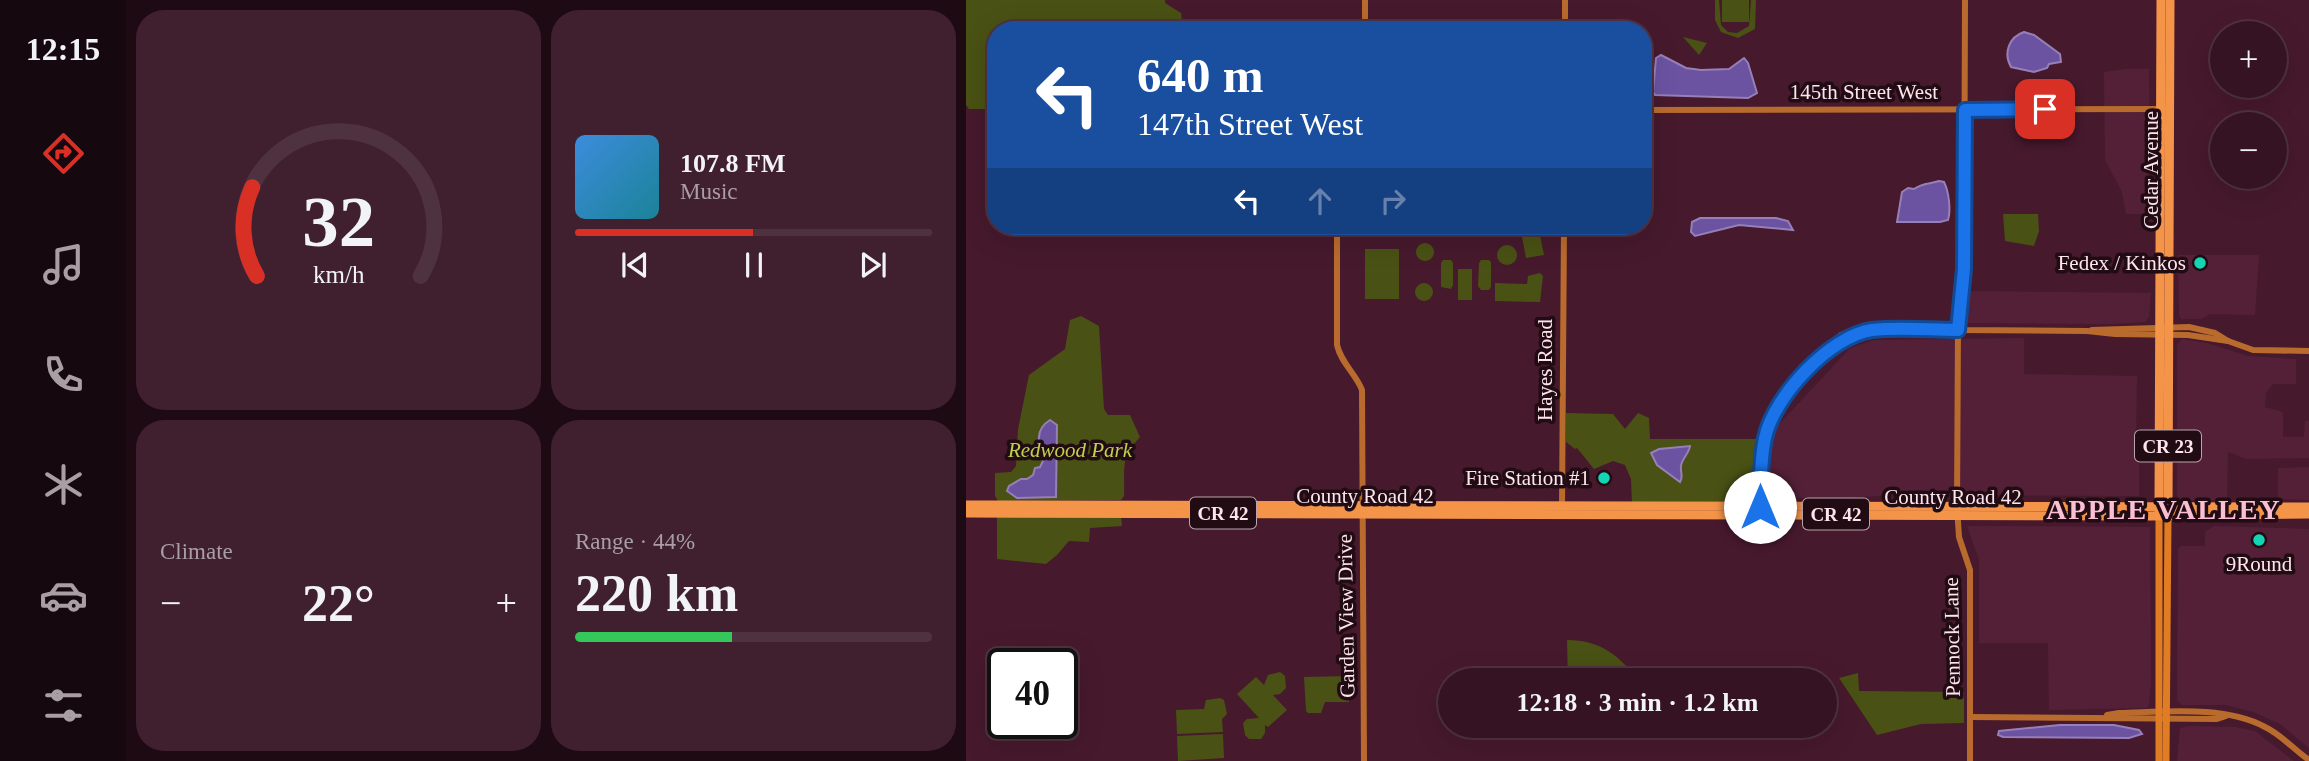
<!DOCTYPE html>
<html lang="en">
<head>
<meta charset="utf-8">
<style>
	:root { --surface:#351322; --page:#40202f; --text:#f1f3f6; --muted:#aa9ea5; --line:#4f3240; --accent:#d93025 }
	body { margin:0; font-family:Georgia,serif; background:var(--page); color:var(--text); height:100vh; display:flex; flex-direction:column; font-size:26px; white-space:nowrap }
	* { box-sizing:border-box; margin:0 }
	p { font-size:23px; color:var(--muted) }
	.icon { flex:none; width:38px; height:38px; fill:none; stroke:currentColor; stroke-width:2; stroke-linecap:round; stroke-linejoin:round }
	.map { position:relative; flex:1; overflow:hidden }
	.panel { display:flex; flex-direction:column; gap:10px; padding:10px; background:#1d0a13; width:840px }
	.panel>* { flex:none }
	.guide { position:absolute; left:21px; top:21px; width:665px; height:214px; border-radius:28px; box-shadow:0 7px 28px #0002,0 0 0 2px var(--line); background:#1a4fa0; color:#fff; overflow:hidden }
	.tools { position:absolute; left:1244px; top:21px; display:grid; gap:14px }
	.tools a { display:grid; place-items:center; width:77px; height:77px; border-radius:50%; background:var(--surface); box-shadow:0 7px 28px #0002,0 0 0 2px var(--line); font-size:35px }
	.speed { position:absolute; left:21px; top:648px; display:flex; gap:14px; font-size:35px; font-weight:700; text-align:center }
	.speed>* { display:grid; place-content:center; width:91px; height:91px; border-radius:50%; background:var(--surface); box-shadow:0 7px 28px #0002,0 0 0 2px var(--line); line-height:1 }
	.speed .limit { border:4px solid #111; border-radius:10px; background:#fff; color:#111 }
	.pin { position:absolute; display:grid; place-items:center; width:60px; height:60px; color:#fff; margin:-30px; border-radius:14px; box-shadow:0 4px 10px #0006 }
	.me { position:absolute; width:77px; margin:-38px; rotate:0deg; stroke-linejoin:round; filter:drop-shadow(0 0 5px #0008) }
	.turn { display:flex; align-items:center; gap:24px; height:147px; padding:0 35px; font-size:32px }
	.turn .icon { width:91px; height:91px; stroke-width:2.5 }
	.turn b { display:block; font-size:49px; line-height:60px }
	.lanes { display:flex; align-items:center; height:66px; padding:0 35px; background:#0003; justify-content:center; gap:35px; direction:ltr }
	.lanes .off { opacity:.35 }
	.big { font-size:52px; font-weight:700; line-height:1.1 }
	.panel .widget { flex:1; display:flex; flex-direction:column; justify-content:center; gap:10px; min-width:0; padding:0 24px; border-radius:28px; background:var(--page) }
	.panel .dial { align-items:center; gap:0 }
	.dial svg { height:182px; overflow:visible; fill:none; stroke:var(--line); stroke-width:7; stroke-linecap:round; text-anchor:middle }
	.dial text { fill:var(--text); stroke:none }
	.song { display:flex; align-items:center; gap:21px }
	.cover { width:84px; height:84px; border-radius:10px; background:linear-gradient(135deg,hsl(210 70% 55%),hsl(190 70% 35%)) }
	.played { height:7px; border-radius:4px; background:linear-gradient(90deg,var(--accent) 50%,var(--line) 50%) }
	.keys { display:flex; justify-content:space-around; direction:ltr }
	.heat { display:flex; justify-content:space-between; align-items:center; font-size:38px; direction:ltr }
	.charge { height:10px; border-radius:5px; background:linear-gradient(90deg,#34c759 44%,var(--line) 0) }
	.panel .tiles { flex:1; display:grid; gap:10px; grid-template-columns:repeat(2,1fr) }
	.trip { position:absolute; left:472px; top:668px; width:399px; height:70px; border-radius:35px; background:var(--surface); box-shadow:0 7px 28px #0002,0 0 0 2px var(--line); font-weight:700; line-height:70px; text-align:center }
	main { display:flex; flex:1; min-height:0 }
	.dock { display:flex; flex-direction:column; width:126px; justify-content:space-around; align-items:center; background:#15080e; color:var(--muted) }
	.dock .icon { width:49px; height:49px }
	.dock .current { color:var(--accent) }
	.dock b { font-size:32px; color:var(--text) }
	.map>svg:first-child { display:block }
	.built { fill:#542038 }
	.green { fill:#4a5114 }
	.water { fill:#6b53a2; stroke:#977fb8; stroke-width:2 }
	.lines { fill:none; stroke-linecap:round; stroke-linejoin:round }
	.secondary { stroke:#b96b2d; stroke-width:6 }
	.primary { stroke:#e07c22; stroke-width:7 }
	.highway { stroke:#f49449; stroke-width:9 }
	.route-casing { stroke:#114b97; stroke-width:18 }
	.route { stroke:#1a73e8; stroke-width:12 }
	.poi-dot { fill:#13d5b4; stroke:#210c14; stroke-width:2.5 }
	.labels { text-anchor:middle; stroke-width:7; stroke-linejoin:round; paint-order:stroke }
	.shield { fill:#210c14; stroke:#bca4ac; stroke-width:2 }
	.shield-label { font-size:19px; font-weight:bold; fill:#fee5ed }
	.street-label { font-size:21px; fill:#fee5ed; stroke:#210c14 }
	.poi-label { font-size:21px; fill:#fee5ed; stroke:#210c14; text-anchor:end }
	.park-label { font-size:21px; font-style:italic; fill:#c0d04e; stroke:#210c14 }
	.district-label { font-size:28px; font-weight:bold; letter-spacing:2px; fill:#fbbfd4; stroke:#210c14 }
</style>
</head>
<body>
<main>
<nav class="dock">
<b>12:15</b>
<svg class="icon current" aria-label="directions" viewBox="0 0 24 24"><path d="M12 3l9 9-9 9-9-9zM9 14v-3h6M13 9l2 2-2 2"/></svg>
<svg class="icon" aria-label="music" viewBox="0 0 24 24"><path d="M9 18V5l10-2v13"/><circle cx="6" cy="18" r="3"/><circle cx="16" cy="16" r="3"/></svg>
<svg class="icon" aria-label="phone" viewBox="0 0 24 24"><path d="M5 4h4l2 5-3 2q2 4 5 5l2-3 5 2v4C11 20 4 13 5 4z"/></svg>
<svg class="icon" aria-label="climate" viewBox="0 0 24 24"><path d="M12 3v18M4 7l16 10M4 17L20 7"/></svg>
<svg class="icon" aria-label="car" viewBox="0 0 24 24"><path d="M5 17H2v-5l4-1 3-4h7l3 4 3 1v5h-3M9 17h6M6 11h13"/><circle cx="7" cy="17" r="2"/><circle cx="17" cy="17" r="2"/></svg>
<svg class="icon" aria-label="filters" viewBox="0 0 24 24"><path d="M4 7h16M4 17h16"/><circle cx="9" cy="7" r="2"/><circle cx="15" cy="17" r="2"/></svg>
</nav>
<section class="panel">
<div class="tiles">
<div class="widget dial"><svg viewBox="0 0 100 80">
<path d="M14 69A42 42 0 1 1 86 69"/>
<path d="M14 69A42 42 0 0 1 12 30" stroke="#d93025"/>
<text x="50" y="56" font-size="32" font-weight="700">32</text>
<text x="50" y="72" font-size="11">km/h</text>
</svg></div>
<div class="widget">
<div class="song"><i class="cover"></i><div><b>107.8 FM</b><p>Music</p></div></div>
<div class="played"></div>
<div class="keys"><svg class="icon" aria-label="previous" viewBox="0 0 24 24"><path d="M18 5L8 12l10 7zM5 5v14"/></svg><svg class="icon" aria-label="pause" viewBox="0 0 24 24"><path d="M8 5v14M16 5v14"/></svg><svg class="icon" aria-label="next" viewBox="0 0 24 24"><path d="M6 5l10 7-10 7zM19 5v14"/></svg></div>
</div>
<div class="widget"><p>Climate</p>
<div class="heat"><a>−</a><b class="big">22°</b><a>+</a></div>
</div>
<div class="widget"><p>Range · 44%</p><b class="big">220 km</b><div class="charge"></div></div>
</div>
</section>
<div class="map">
<svg width="1343" height="761" viewBox="0 0 1343 761">
	<rect width="100%" height="100%" fill="#47192d"/>
	<!-- built -->
	<g class="built">
		<polygon points="1162,69 1183,69 1184,214 1160,214 1156,192 1139,160 1138,72"/>
		<polygon points="1212,255 1293,255 1289,315 1244,314 1235,319 1216,319 1213,316"/>
		<polygon points="1002,291 1185,293 1183,317 1179,322 1147,324 1001,323"/>
		<polygon points="1058,338 1058,374 1171,376 1170,442 1173,463 1173,496 926,495 882,498 813,498 806,492 802,470 803,446 807,431 884,348 908,340"/>
		<polygon points="1216,339 1241,343 1282,356 1330,359 1330,384 1307,384 1300,393 1299,407 1317,412 1317,437 1338,437 1339,421 1343,421 1343,458 1280,459 1262,452 1261,500 1216,500 1211,496 1211,344"/>
		<polygon points="1343,467 1343,500 1312,499 1312,468"/>
		<polygon points="1001,526 1184,527 1185,682 1183,705 1181,708 1083,710 1082,643 1013,643 1013,560"/>
		<polygon points="1248,526 1343,529 1343,748 1314,724 1287,712 1260,705 1216,705 1211,700 1212,549 1215,546 1239,546 1239,532"/>
		<polygon points="1223,726 1269,727 1289,731 1328,761 1211,761 1214,728"/>
	</g>
	<!-- green -->
	<g class="green">
		<polygon points="0,0 199,0 199,3 215,13 216,21 207,30 30,30 28,113 24,109 3,109 0,105"/>
		<polygon points="749,0 753,0 755,25 762,32 771,33 783,26 785,0 790,0 789,29 772,38 755,32 749,20"/>
		<rect x="756" y="0" width="27" height="22"/>
		<polygon points="717,37 741,43 733,55"/>
		<polygon points="1037,214 1072,214 1073,231 1068,246 1039,241"/>
		<polygon points="554,226 572,226 578,255 560,258"/>
		<circle cx="459" cy="252" r="9"/>
		<circle cx="541" cy="255" r="10"/>
		<rect x="399" y="249" width="34" height="50"/>
		<polygon points="477,260 485,260 487,263 487,285 485,289 475,287 475,263"/>
		<polygon points="515,260 523,260 525,262 525,287 523,290 515,290 512,286 513,263"/>
		<rect x="492" y="269" width="14" height="31"/>
		<polygon points="574,273 577,276 574,302 529,301 529,283 561,284 562,276"/>
		<circle cx="458" cy="292" r="9"/>
		<path d="M115,316L133,326L138,409L142,415H164L174,437C154,459 159,467 158,496L155,500L32,501L29,496V473L45,472L50,466L52,429L63,375L99,349L104,320Z"/>
		<polygon points="600,413 647,414 659,429 672,413 683,418 684,439 792,439 790,502 666,504 665,479 659,465 647,461 628,469 611,448 609,449 600,442"/>
		<polygon points="155,515 156,526 124,528 123,542 103,541 91,555 80,564 31,559 31,517"/>
		<path d="M601,640C633,640 654,655 672,681H602Z"/>
		<polygon points="314,672 319,676 320,688 314,694 307,695 321,710 302,727 299,725 299,733 295,739 283,739 279,735 277,723 281,719 293,718 271,694 290,677 298,685 302,675"/>
		<polygon points="892,673 893,691 998,692 998,723 955,724 911,735 873,678"/>
		<polygon points="383,676 383,702 359,702 355,713 342,713 340,711 338,677"/>
		<polygon points="254,698 258,700 261,714 256,719 257,732 211,734 210,710 238,709 240,700"/>
		<polygon points="257,734 258,758 212,761 211,736"/>
	</g>
	<!-- water -->
	<g class="water">
		<path d="M1058,32L1068,35L1094,54L1095,62L1083,64L1081,68L1068,72L1045,67C1037,53 1043,37 1058,32Z"/>
		<polygon points="695,55 720,68 735,70 763,69 778,58 782,63 791,93 782,98 689,95 687,92 690,58"/>
		<path d="M973,181L978,182C983,192 985,210 982,220L974,222H931L936,192L942,188L948,189C956,183 964,184 973,181Z"/>
		<polygon points="734,218 810,218 822,221 827,230 773,225 729,236 725,232 726,222"/>
		<path d="M84,420L91,425L90,497L51,498L41,491L43,486L55,479H61L67,475L69,468L74,467L79,457C71,445 69,429 84,420Z"/>
		<path d="M724,446C723,454 716,458 715,466C714,474 718,475 714,482L691,465L685,453L693,449Z"/>
		<polygon points="1094,725 1148,725 1173,730 1176,734 1163,738 1037,737 1032,735 1033,731"/>
	</g>
	<g class="lines">
		<!-- secondary -->
		<g class="secondary">
			<polyline points="599,0 599,30"/>
			<polyline points="999,0 998,269 992,330 1121,331 1149,334 1222,335 1262,341"/>
			<polyline points="399,30 399,0"/>
			<polyline points="677,110 1197,109"/>
			<path d="M371,226V345C375,363 390,374 396,390L398,761"/>
			<polyline points="1126,330 1223,327 1249,333 1262,341 1287,350 1343,351"/>
			<polyline points="864,348 877,339 903,330"/>
			<polyline points="795,453 802,429 812,406"/>
			<path d="M794,507C795,478 785,424 812,406L858,349L875,335L899,329L992,330L991,507L993,537L1004,570V761"/>
			<polyline points="596,508 598,226"/>
			<path d="M1141,715L1153,713C1197,712 1259,705 1299,727C1316,735 1328,750 1343,760"/>
			<polyline points="1004,717 1251,719 1260,716"/>
		</g>
		<!-- primary -->
		<g class="primary">
			<polyline points="1193,761 1193,516"/>
			<polyline points="1200,761 1202,516"/>
		</g>
		<!-- highway -->
		<g class="highway">
			<polyline points="0,505 1343,507"/>
			<polyline points="1193,511 1195,0"/>
			<polyline points="1202,511 1204,0"/>
			<polyline points="0,513 1184,516 1343,514"/>
		</g>
	</g>
	<g class="lines">
		<defs>
			<path id="route" d="M794,507C795,483 794,461 799,438C808,396 864,336 906,330C934,327 964,330 992,330L998,269L999,110L1079,109"/>
		</defs>
		<!-- route casing -->
		<use href="#route" class="route-casing"/>
		<!-- route -->
		<use href="#route" class="route"/>
	</g>
	<!-- markers -->
	<g class="poi-dot">
		<circle cx="1234" cy="263" r="7"/>
		<circle cx="638" cy="478" r="7"/>
		<circle cx="1293" cy="540" r="7"/>
	</g>
	<g class="labels">
		<!-- shield labels -->
		<g class="shield">
			<rect x="1169" y="430.5" width="66" height="31" rx="5"/>
			<rect x="224" y="497.5" width="66" height="31" rx="5"/>
			<rect x="837" y="498.5" width="66" height="31" rx="5"/>
		</g>
		<g class="shield-label">
			<text x="1202" y="453">CR 23</text>
			<text x="257" y="520">CR 42</text>
			<text x="870" y="521">CR 42</text>
		</g>
		<!-- street labels -->
		<g class="street-label">
			<text x="898" y="99">145th Street West</text>
			<text transform="translate(1185 170) rotate(-90)" y="7">Cedar Avenue</text>
			<text transform="translate(579 370) rotate(-90)" y="7">Hayes Road</text>
			<text x="399" y="503">County Road 42</text>
			<text x="987" y="504">County Road 42</text>
			<text transform="translate(380 616) rotate(-91)" y="7">Garden View Drive</text>
			<text transform="translate(986 637) rotate(-91)" y="7">Pennock Lane</text>
		</g>
		<!-- poi labels -->
		<g class="poi-label">
			<text x="1220" y="270">Fedex / Kinkos</text>
			<text x="624" y="485">Fire Station #1</text>
			<text x="1293" y="571" text-anchor="middle">9Round</text>
		</g>
		<!-- park labels -->
		<g class="park-label">
			<text x="104" y="457">Redwood Park</text>
		</g>
		<!-- district labels -->
		<g class="district-label">
			<text x="1198" y="519">APPLE VALLEY</text>
		</g>
	</g>
</svg>
<div class="tools">
<a>+</a>
<a>−</a>
</div>
<div class="speed"><div class="limit">40</div></div>
<div class="pin" style="left:1079px;top:109px;background:#d93025"><svg class="icon" aria-label="arrive" viewBox="0 0 24 24"><path d="M6 21V4h12l-3 4 3 4H6"/></svg></div>
<svg class="me" style="left:794px;top:507px" viewBox="-20 -20 40 40"><circle r="19" fill="#fff"/><path d="M0-13L10 11 0 6-10 11z" fill="#1a73e8"/></svg>
<div class="trip">12:18 · 3 min · 1.2 km</div>
<div class="guide">
<div class="turn"><svg class="icon" aria-label="left" viewBox="0 0 24 24"><path d="M17 20v-9H6M10 6l-5 5 5 5"/></svg><div><b>640 m</b>147th Street West</div></div>
<div class="lanes"><svg class="icon" aria-label="left" viewBox="0 0 24 24"><path d="M17 20v-9H6M10 6l-5 5 5 5"/></svg><svg class="icon off" aria-label="ahead" viewBox="0 0 24 24"><path d="M12 20V5M6 11l6-6 6 6"/></svg><svg class="icon off" aria-label="right" viewBox="0 0 24 24"><path d="M7 20v-9h11M14 6l5 5-5 5"/></svg></div>
</div>
</div>
</main>
</body>
</html>
